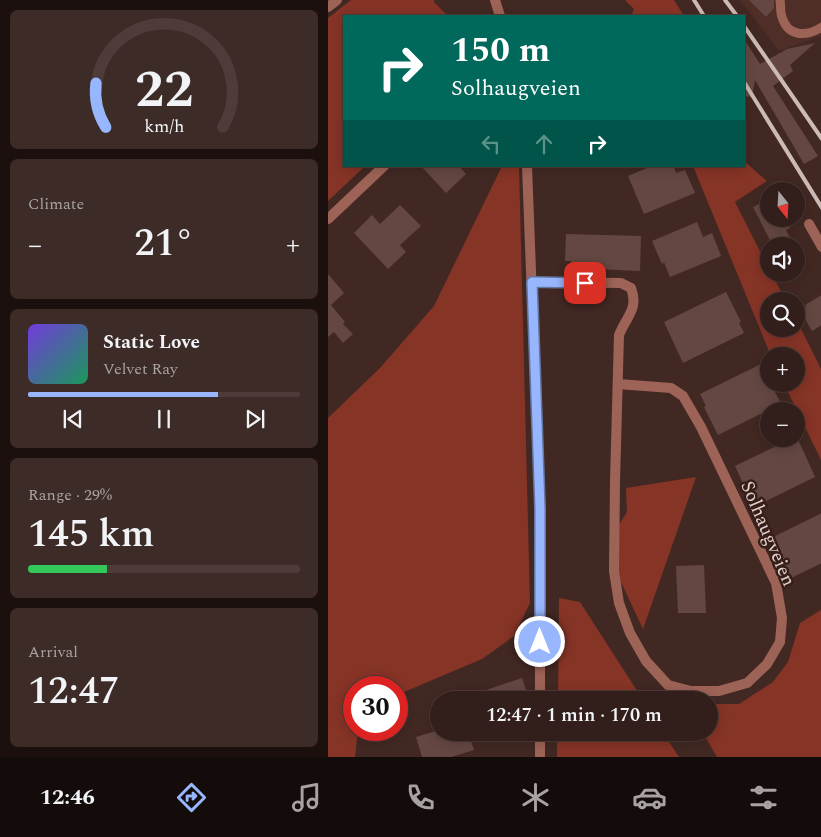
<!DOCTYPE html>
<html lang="en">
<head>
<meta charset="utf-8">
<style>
	:root { --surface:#321e1a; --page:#3d2b27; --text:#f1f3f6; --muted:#a8a2a2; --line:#4d3c39; --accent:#97b6fd }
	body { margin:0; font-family:Spectral,serif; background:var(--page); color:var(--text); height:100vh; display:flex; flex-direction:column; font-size:19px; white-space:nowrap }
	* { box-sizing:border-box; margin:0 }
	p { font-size:16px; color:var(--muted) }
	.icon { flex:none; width:28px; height:28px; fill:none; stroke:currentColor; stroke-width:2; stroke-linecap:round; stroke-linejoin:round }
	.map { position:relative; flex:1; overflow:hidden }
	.details { display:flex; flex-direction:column; gap:10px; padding:10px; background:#1c100e; width:328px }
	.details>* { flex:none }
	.banner { position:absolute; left:15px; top:15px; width:402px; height:152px; border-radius:0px; box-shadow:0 2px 12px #0003,0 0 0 1px var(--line); background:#00695c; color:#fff; overflow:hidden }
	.needle { width:32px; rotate:162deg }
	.buttons { position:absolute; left:432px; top:182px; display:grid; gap:10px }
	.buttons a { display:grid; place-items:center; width:45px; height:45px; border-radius:50%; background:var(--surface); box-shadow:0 2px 12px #0003,0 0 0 1px var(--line); font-size:25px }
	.speed { position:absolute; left:15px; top:676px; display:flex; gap:10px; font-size:25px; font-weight:700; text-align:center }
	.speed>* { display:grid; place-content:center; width:65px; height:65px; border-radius:50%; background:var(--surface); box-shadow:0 2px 12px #0003,0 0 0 1px var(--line); line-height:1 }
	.speed .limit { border:8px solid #d22; background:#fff; color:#111 }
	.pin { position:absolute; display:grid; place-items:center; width:42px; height:42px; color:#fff; margin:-21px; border-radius:10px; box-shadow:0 2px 8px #0006 }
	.me { position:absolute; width:55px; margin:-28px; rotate:0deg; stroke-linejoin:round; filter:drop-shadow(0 0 4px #0008) }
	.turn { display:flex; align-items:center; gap:18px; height:105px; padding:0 25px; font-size:22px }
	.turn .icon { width:65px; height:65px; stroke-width:2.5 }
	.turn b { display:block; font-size:35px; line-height:42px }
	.lanes { display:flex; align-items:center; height:48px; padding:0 25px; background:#0003; justify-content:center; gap:25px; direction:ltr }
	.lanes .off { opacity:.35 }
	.big { font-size:38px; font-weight:600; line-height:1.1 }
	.details .card { flex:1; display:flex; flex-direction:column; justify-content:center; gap:8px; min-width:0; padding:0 18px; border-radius:8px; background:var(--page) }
	.details .dial { align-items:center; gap:0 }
	.dial svg { height:130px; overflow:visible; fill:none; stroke:var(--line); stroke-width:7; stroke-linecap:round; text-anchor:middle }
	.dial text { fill:var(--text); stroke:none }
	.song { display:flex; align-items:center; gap:15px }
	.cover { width:60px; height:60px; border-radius:8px; background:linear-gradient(135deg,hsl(260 70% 55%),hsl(150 70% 35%)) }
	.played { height:5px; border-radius:2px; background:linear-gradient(90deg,var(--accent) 70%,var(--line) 70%) }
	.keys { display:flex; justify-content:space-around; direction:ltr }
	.heat { display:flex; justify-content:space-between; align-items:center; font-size:28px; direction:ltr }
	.charge { height:8px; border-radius:4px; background:linear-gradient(90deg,#34c759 29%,var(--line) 0) }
	.trip { position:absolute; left:102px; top:691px; width:288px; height:50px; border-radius:25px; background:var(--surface); box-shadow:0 2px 12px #0003,0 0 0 1px var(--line); font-weight:600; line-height:50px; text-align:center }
	.dock { display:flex; height:80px; justify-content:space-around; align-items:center; background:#140c0a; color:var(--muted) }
	.dock .icon { width:35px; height:35px }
	.dock .selected { color:var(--accent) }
	.dock b { font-size:22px; color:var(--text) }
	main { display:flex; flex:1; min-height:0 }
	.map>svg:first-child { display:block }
	.built { fill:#4f2e28 }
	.green { fill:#863426 }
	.building { fill:#644742 }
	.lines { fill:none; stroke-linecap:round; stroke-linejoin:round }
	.lane { stroke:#9e6357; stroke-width:9 }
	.street { stroke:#9e6357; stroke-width:10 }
	.rail { stroke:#ccbab5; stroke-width:4 }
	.route-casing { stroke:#6276a4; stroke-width:12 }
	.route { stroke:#97b6fd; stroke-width:9 }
	.labels { text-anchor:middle; stroke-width:5; stroke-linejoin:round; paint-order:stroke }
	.street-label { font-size:19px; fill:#e1d0cc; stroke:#371e19 }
</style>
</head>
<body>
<main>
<section class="details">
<div class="card dial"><svg viewBox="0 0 100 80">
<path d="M14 69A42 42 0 1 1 86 69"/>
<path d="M14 69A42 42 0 0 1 8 42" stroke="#97b6fd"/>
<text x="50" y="56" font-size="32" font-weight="700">22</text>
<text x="50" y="72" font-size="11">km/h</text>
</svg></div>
<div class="card"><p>Climate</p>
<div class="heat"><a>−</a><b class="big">21°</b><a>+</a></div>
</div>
<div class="card">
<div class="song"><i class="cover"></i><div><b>Static Love</b><p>Velvet Ray</p></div></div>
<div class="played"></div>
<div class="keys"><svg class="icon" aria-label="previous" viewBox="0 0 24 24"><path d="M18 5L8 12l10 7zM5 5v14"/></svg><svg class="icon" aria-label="pause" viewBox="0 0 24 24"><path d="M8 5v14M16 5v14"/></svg><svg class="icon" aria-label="next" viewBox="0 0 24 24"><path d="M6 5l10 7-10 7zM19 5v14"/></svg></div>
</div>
<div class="card"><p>Range · 29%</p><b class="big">145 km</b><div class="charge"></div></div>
<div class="card"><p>Arrival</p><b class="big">12:47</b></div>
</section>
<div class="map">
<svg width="494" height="757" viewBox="0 0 494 757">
	<rect width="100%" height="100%" fill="#422823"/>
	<!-- built -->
	<polygon class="built" points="412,0 493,0 493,36 451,51"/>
	<!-- green -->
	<g class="green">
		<polygon points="23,0 106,0 106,2 120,16 16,16 16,166 37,166 0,201 0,18"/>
		<polygon points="297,0 346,0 356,16 303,16 306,9"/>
		<polygon points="416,161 439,181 407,202 441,269 441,274 444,274 458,301 441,301 441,329 469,329 469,321 493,369 493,460 456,384 469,384 469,356 443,356 365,166 416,166"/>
		<polygon points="174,166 191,166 202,603 186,636 154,659 69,695 69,688 26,688 26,730 30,730 27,757 0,757 0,418 52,368 106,306"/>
		<polygon points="368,477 315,629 292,580 287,531 299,512 298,488"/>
		<polygon points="231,598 252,602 315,700 230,700"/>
		<polygon points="493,610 493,757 389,757 375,733 381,732 381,704 411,704 445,682 460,662 472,623"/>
		<polygon points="229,733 335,733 351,757 229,757"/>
	</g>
	<!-- building -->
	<g class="building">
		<polygon points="421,0 446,0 446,8 438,17"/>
		<polygon points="416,39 432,64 459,49 487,43 462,65 465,71 445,86 490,156 476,164 427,80 424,97 416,96"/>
		<polygon points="93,166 131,166 138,174 118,193"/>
		<polygon points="324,166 346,166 348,173 357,170 367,193 316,214 300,176"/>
		<polygon points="441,199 441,219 457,219 462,228 458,230 466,246 445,246 425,207"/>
		<polygon points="72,205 93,226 72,245 78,252 60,269 26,233 44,215 52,224"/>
		<polygon points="369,222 375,237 384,233 393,256 342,277 336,262 334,264 324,241"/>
		<polygon points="238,234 313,236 312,271 243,268 243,261 237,261"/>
		<polygon points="0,274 16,293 3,305 17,322 15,324 25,334 15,343 6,332 0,337"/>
		<polygon points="398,292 413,322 411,323 416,333 355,363 336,322"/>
		<polygon points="494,295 494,325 484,331 472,310 478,307 477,305"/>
		<polygon points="433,364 453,404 390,435 376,407 378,406 372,394"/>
		<polygon points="469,437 487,477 426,507 407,466 463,439 469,439"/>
		<polygon points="494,513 494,563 461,579 443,538"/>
		<polygon points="376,565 378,613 350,613 348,566"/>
		<polygon points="194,678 198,690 190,693 193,700 134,700 134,698"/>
		<polygon points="111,730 111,732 134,732 135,736 141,735 146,750 123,757 94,757 88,737"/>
	</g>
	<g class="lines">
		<!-- lane -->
		<path class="lane" d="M452,0C453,5 452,12 454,17C460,37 478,37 494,27"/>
		<!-- street -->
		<g class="street">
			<polyline points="167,0 172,16"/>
			<polyline points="0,7 9,0"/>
			<polyline points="199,166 212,508 212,700"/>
			<polyline points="0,219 56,166"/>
			<polyline points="481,224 494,247"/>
			<path d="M204,282L293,283L303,288C311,309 298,317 291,335L287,481L286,571L291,603L302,633L318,661L340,685L363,691H391L419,683L439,664L452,642L454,618L448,583L373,427L355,396L343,388L290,384"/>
			<polyline points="212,757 212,732"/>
		</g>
		<!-- rail -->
		<g class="rail">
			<polyline points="366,0 376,16"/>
			<polyline points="397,0 409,16"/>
			<polyline points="416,26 494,139"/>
			<polyline points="416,82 494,208"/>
		</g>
	</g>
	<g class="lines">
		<defs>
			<polyline id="route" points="212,642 212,508 204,282 257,283"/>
		</defs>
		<!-- route casing -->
		<use href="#route" class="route-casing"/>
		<!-- route -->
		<use href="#route" class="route"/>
	</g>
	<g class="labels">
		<!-- street labels -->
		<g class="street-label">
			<text transform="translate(441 533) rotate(67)" y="7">Solhaugveien</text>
		</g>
	</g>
</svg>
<div class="buttons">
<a><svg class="needle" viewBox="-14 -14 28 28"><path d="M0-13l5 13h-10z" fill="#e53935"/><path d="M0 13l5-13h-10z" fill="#a8a2a2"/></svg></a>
<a><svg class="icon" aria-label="sound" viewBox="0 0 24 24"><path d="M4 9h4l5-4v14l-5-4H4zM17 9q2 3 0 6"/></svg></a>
<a><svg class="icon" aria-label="search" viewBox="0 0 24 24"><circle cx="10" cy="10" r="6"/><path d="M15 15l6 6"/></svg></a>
<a>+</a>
<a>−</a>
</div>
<div class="speed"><div class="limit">30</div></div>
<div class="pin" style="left:257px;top:283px;background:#d93025"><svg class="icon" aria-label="arrive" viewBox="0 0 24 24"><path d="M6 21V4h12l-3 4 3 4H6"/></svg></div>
<svg class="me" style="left:212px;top:642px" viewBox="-20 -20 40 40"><circle r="17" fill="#97b6fd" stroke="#fff" stroke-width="3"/><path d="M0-11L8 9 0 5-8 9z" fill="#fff"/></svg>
<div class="trip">12:47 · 1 min · 170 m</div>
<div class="banner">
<div class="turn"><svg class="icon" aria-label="right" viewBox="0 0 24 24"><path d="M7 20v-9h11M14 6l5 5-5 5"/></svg><div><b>150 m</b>Solhaugveien</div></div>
<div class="lanes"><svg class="icon off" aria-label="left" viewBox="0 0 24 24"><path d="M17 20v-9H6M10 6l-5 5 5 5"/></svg><svg class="icon off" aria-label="ahead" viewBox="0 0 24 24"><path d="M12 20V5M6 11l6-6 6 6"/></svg><svg class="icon" aria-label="right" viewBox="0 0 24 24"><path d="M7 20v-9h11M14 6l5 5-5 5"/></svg></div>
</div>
</div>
</main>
<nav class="dock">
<b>12:46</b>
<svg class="icon selected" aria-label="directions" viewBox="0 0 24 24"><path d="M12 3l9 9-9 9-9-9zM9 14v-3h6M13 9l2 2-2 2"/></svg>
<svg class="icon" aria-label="music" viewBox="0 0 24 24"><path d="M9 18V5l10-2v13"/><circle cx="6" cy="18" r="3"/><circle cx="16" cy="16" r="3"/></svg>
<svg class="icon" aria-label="phone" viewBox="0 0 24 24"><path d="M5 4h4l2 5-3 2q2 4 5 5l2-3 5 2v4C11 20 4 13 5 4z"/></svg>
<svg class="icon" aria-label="climate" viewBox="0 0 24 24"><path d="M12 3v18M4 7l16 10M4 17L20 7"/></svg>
<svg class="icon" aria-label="car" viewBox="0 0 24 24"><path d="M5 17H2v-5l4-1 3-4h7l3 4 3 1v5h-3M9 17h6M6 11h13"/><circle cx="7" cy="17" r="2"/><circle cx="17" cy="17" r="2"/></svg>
<svg class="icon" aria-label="filters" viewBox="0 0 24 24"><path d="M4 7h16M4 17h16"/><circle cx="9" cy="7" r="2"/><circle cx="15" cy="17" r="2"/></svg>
</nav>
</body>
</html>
